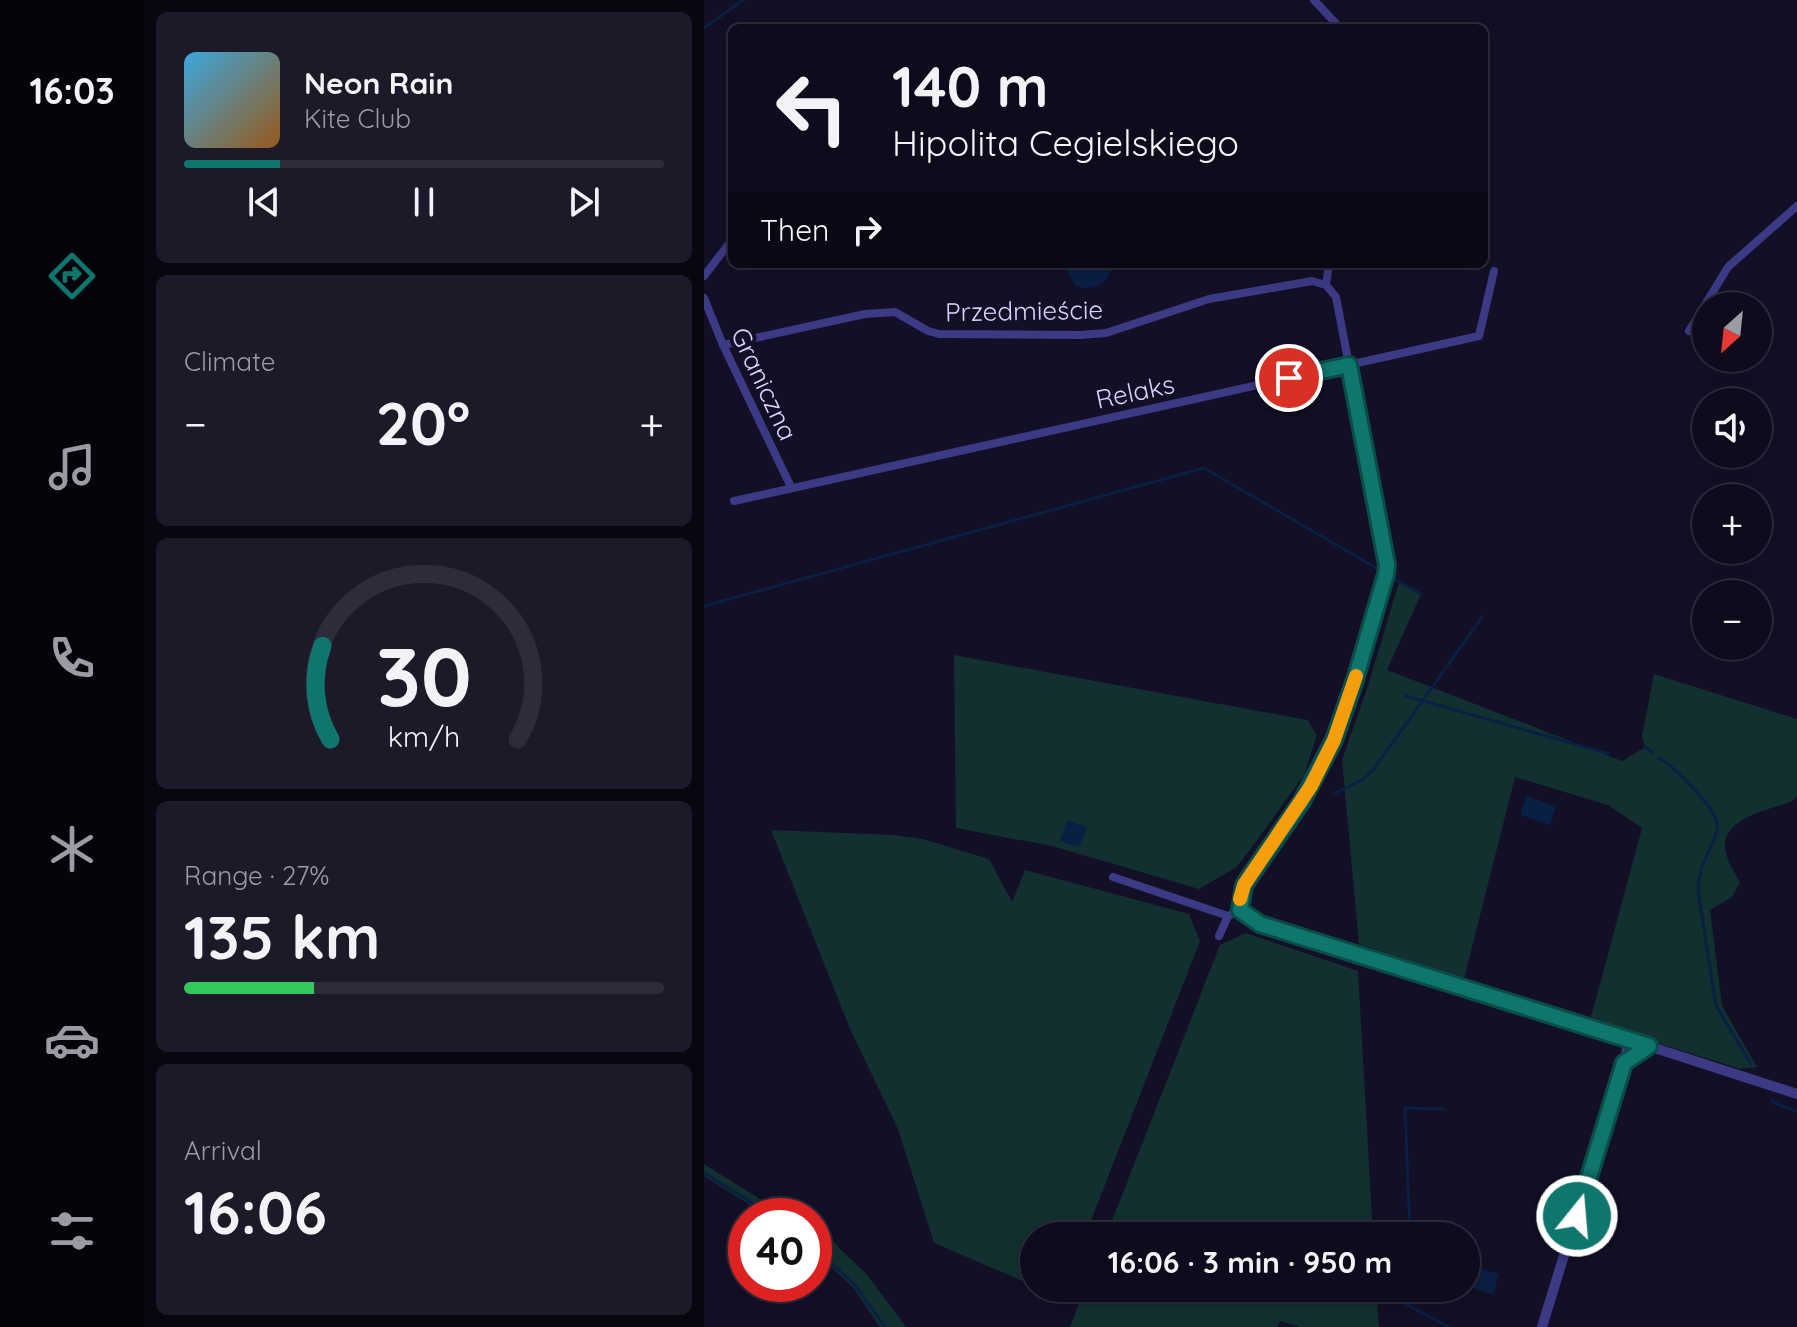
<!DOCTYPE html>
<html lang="en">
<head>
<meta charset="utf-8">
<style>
	:root { --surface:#0e0b1c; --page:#1c1929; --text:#f1f3f6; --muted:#9b9ba3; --line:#2e2b3b; --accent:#0f766e }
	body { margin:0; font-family:Quicksand,sans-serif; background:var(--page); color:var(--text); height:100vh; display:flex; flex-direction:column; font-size:30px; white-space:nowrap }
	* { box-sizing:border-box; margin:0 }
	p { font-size:26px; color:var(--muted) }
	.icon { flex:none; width:44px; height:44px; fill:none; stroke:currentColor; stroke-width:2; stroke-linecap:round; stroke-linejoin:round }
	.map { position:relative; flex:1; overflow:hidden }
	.drawer { display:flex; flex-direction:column; gap:12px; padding:12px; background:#08060f; width:560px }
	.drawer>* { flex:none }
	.hud { position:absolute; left:24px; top:24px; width:760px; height:244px; border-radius:12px; box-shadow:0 4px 20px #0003,0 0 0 2px var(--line); background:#0e0b1c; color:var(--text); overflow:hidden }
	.needle { width:52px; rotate:207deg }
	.tools { position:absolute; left:988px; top:292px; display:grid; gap:16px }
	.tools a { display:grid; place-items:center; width:80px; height:80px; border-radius:50%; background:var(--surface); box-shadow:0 4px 20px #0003,0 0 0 2px var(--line); font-size:40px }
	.speed { position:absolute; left:24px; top:1198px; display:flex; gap:16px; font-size:40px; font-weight:700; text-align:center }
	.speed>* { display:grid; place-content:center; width:104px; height:104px; border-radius:50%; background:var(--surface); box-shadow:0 4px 20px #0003,0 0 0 2px var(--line); line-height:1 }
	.speed .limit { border:12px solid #d22; background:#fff; color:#111 }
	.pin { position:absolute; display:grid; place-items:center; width:68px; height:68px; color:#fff; margin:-34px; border:4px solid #fff; border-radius:50%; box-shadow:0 2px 8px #0007 }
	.me { position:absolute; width:88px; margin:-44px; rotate:17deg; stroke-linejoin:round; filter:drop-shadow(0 0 6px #0008) }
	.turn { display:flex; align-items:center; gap:28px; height:168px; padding:0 32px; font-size:36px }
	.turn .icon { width:104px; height:104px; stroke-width:2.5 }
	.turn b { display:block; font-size:56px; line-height:68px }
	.then { display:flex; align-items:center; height:76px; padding:0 32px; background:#0003; gap:16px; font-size:30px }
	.big { font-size:60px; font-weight:700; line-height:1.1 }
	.drawer .widget { flex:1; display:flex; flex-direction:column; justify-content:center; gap:12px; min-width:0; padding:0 28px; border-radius:12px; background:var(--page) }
	.drawer .dial { align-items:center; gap:0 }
	.dial svg { height:208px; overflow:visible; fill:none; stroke:var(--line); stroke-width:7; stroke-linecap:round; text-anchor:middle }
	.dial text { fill:var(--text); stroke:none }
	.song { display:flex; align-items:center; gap:24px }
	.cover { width:96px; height:96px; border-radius:12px; background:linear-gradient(135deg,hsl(200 70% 55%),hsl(30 70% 35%)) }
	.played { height:8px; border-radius:4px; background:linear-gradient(90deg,var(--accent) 20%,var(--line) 20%) }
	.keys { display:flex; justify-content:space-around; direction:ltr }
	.heat { display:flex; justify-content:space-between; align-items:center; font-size:44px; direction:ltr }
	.charge { height:12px; border-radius:6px; background:linear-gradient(90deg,#34c759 27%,var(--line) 0) }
	.trip { position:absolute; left:316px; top:1222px; width:460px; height:80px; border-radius:40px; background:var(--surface); box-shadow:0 4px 20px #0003,0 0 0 2px var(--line); font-weight:700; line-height:80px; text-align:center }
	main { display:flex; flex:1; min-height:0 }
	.menu { display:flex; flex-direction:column; width:144px; justify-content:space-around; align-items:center; background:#06040b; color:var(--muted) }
	.menu .icon { width:56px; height:56px }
	.menu .on { color:var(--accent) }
	.menu b { font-size:36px; color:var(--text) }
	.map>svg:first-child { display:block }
	.green { fill:#12302f }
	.water { fill:#0a1f44 }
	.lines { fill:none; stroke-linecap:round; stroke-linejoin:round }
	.stream { stroke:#0a1f44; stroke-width:3 }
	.minor { stroke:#3d3a85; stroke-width:8 }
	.tertiary { stroke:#3d3a85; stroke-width:10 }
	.route-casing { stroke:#0a4d48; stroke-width:20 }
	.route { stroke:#0f766e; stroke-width:14 }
	.slow { stroke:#f59e0b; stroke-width:14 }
	.labels { text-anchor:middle; stroke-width:8; stroke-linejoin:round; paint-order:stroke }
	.street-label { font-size:26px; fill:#d9d4ff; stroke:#130f26 }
</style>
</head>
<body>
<main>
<nav class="menu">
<b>16:03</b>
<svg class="icon on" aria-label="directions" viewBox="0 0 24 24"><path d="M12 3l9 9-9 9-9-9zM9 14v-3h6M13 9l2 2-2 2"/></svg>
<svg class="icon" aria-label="music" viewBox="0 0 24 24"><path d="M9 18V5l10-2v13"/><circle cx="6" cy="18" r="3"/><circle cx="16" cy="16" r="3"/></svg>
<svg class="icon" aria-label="phone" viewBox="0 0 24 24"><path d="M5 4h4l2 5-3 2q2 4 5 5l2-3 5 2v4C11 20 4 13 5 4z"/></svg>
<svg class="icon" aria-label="climate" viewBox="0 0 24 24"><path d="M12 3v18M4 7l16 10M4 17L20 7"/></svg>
<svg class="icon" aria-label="car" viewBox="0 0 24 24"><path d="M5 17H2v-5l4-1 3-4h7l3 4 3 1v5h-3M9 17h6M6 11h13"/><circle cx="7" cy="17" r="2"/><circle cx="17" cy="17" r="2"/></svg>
<svg class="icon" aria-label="filters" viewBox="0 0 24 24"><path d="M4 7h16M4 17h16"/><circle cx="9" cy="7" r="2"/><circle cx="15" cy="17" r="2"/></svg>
</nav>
<section class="drawer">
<div class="widget">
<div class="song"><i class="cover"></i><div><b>Neon Rain</b><p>Kite Club</p></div></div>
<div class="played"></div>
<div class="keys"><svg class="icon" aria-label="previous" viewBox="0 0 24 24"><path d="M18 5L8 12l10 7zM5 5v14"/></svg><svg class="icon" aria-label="pause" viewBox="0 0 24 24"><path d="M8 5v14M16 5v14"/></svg><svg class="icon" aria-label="next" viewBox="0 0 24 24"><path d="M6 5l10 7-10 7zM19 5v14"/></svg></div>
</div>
<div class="widget"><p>Climate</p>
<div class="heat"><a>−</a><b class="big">20°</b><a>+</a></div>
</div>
<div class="widget dial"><svg viewBox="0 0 100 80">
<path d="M14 69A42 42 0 1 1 86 69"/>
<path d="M14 69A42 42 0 0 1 11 33" stroke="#0f766e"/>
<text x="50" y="56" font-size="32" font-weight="700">30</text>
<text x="50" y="72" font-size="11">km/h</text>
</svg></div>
<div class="widget"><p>Range · 27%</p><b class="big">135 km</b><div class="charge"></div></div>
<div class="widget"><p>Arrival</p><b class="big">16:06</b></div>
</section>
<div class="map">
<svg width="1093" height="1327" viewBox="0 0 1093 1327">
	<rect width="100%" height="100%" fill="#130f26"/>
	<!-- green -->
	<g class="green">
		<path d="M695,582L717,594L683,670L918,761L941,747L938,736L950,674L1093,719V797L1088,801C1066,810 1019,817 1021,848C1022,859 1031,873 1036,883L1028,897L1006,910L1018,1006L1053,1067L1036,1069L900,1026V1021L887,1017L938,828L904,805L811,777L760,979L655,944L638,760L664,686Z"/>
		<polygon points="250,655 604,720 613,735 600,775 551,843 533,867 495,889 348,846 252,828"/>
		<polygon points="67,830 190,835 219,839 285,859 308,902 321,870 485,914 496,941 381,1236 330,1236 330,1286 230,1243 194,1129 146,1029"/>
		<polygon points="542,933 654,971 669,1236 402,1236 516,945"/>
		<polygon points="0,1164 75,1211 81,1204 100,1216 63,1216 0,1176"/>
		<polygon points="110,1223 163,1275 202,1327 176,1327 148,1286 110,1252"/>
		<polygon points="381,1288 672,1288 675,1327 596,1327 576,1321 573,1327 366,1327"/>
	</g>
	<!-- water -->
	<g class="water">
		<path d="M364,264H409C406,284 389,292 371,286L362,269Z"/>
		<polygon points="822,796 852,806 846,825 816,815"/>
		<polygon points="363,820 383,827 375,847 356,841"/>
		<polygon points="763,1264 795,1274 789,1295 762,1285"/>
	</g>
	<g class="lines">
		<!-- stream -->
		<g class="stream">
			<polyline points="0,28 39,0"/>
			<polyline points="685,576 717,594"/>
			<polyline points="0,606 500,468 679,572"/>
			<polyline points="702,696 905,754"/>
			<polyline points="941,747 949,753"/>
			<path d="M955,758C971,767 1018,812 1013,830C1006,855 995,862 994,891L1012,1006L1047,1064"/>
			<polyline points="631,793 658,780 670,769 778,617"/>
			<polyline points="1068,1100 1070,1103 1093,1111"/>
			<polyline points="0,1173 69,1216"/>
			<polyline points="706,1222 748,1222"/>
			<polyline points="706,1236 701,1108 740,1109"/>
			<polyline points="110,1248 150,1284 181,1327"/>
			<polyline points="673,1288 744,1327"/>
		</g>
		<!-- minor -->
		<g class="minor">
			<polyline points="610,0 636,28"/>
			<polyline points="625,264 622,285 632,297 683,565 682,574 651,680 630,740 598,801 540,885 536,910 556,924 597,938 926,1040"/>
			<polyline points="0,276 28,240"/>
			<polyline points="0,298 19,345 87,487"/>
			<polyline points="985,331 1024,267 1093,206"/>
			<polyline points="19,345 161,314 191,312 224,331 235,334 376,335 402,333 505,299 608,281 622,285"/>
			<polyline points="30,501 775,336 790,271"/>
			<polyline points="409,877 524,916 536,910"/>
			<polyline points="515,936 524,916"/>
		</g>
		<!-- tertiary -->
		<g class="tertiary">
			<polyline points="920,1063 945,1046"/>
			<polyline points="838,1327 926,1040 1093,1094"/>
		</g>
	</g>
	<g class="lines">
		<defs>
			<polyline id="route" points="585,378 645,365 683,565 682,574 651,680 630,740 598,801 540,885 536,910 556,924 945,1046 920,1063 873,1216"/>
		</defs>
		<!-- route casing -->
		<use href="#route" class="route-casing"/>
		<!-- route -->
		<use href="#route" class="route"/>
		<!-- slow -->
		<polyline class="slow" points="536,899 540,885 607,786 630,740 652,676"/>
	</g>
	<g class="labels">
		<!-- street labels -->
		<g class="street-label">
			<text transform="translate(320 311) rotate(-1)" y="9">Przedmieście</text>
			<text transform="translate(60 384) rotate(65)" y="9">Graniczna</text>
			<text transform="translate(431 392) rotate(-12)" y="9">Relaks</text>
		</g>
	</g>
</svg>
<div class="tools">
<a><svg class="needle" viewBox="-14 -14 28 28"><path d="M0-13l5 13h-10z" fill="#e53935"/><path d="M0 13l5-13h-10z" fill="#9b9ba3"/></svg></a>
<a><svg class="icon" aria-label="sound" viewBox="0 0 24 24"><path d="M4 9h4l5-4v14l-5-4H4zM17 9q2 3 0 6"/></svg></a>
<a>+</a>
<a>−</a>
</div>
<div class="speed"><div class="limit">40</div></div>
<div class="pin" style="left:585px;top:378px;background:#d93025"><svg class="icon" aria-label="arrive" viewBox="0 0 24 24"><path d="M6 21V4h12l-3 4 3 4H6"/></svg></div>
<svg class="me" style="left:873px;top:1216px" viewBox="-20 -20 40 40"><circle r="17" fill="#0f766e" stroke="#fff" stroke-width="3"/><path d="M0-11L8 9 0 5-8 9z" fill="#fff"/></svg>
<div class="trip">16:06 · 3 min · 950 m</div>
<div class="hud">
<div class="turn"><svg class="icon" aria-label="left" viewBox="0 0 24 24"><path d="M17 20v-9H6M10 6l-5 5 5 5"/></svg><div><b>140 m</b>Hipolita Cegielskiego</div></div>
<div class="then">Then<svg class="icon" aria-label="right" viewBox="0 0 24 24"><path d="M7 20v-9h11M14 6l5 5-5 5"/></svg></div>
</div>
</div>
</main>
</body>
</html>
